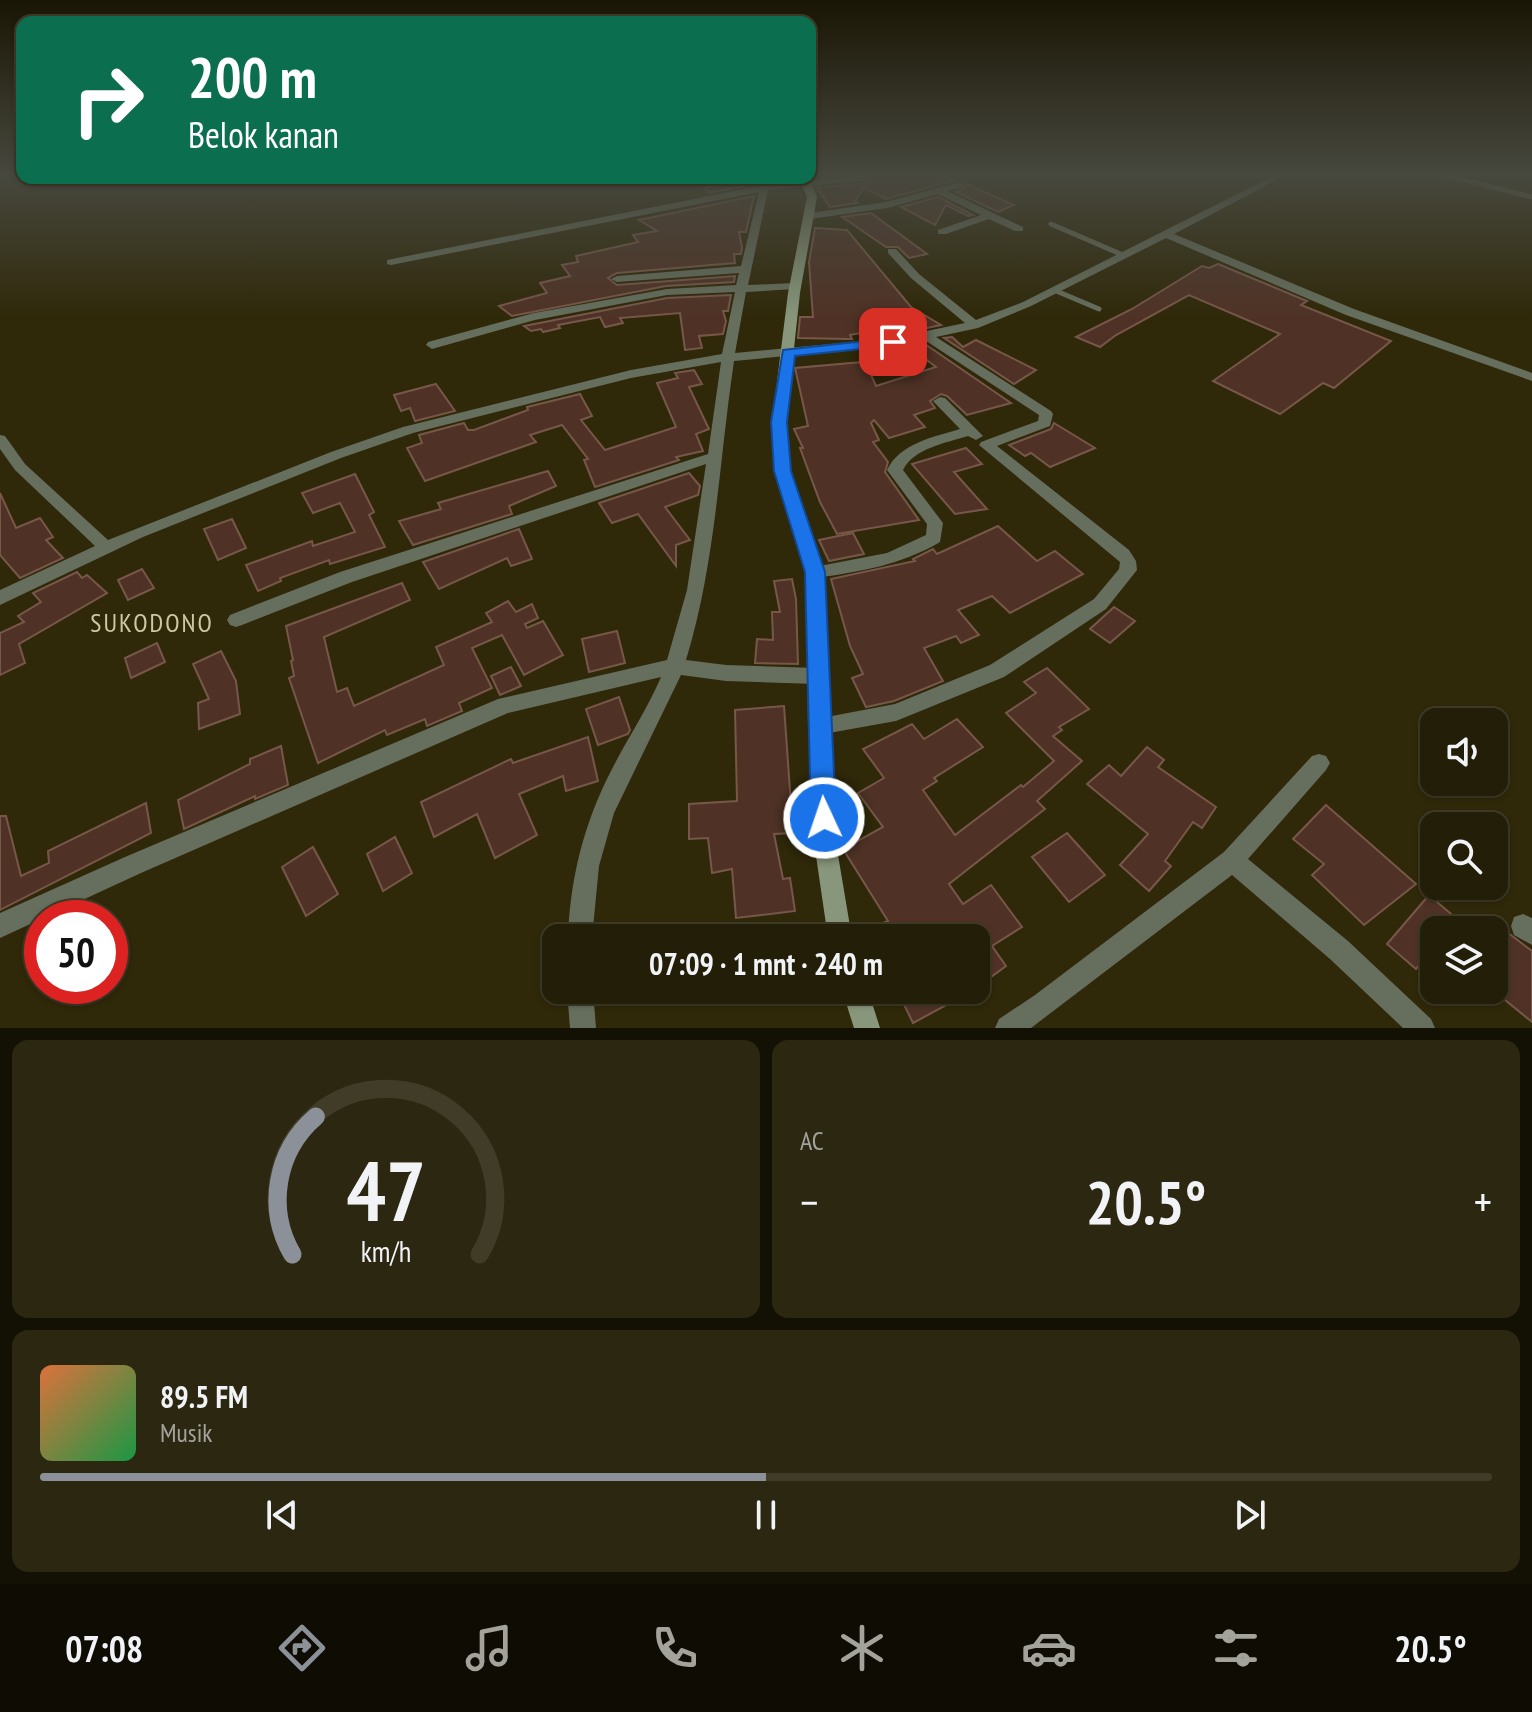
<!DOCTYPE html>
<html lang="id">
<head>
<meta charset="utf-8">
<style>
	:root { --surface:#231e07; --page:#2b2711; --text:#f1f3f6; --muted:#a3a29b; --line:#403c28; --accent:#8c9099 }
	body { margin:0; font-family:"PT Sans Narrow",sans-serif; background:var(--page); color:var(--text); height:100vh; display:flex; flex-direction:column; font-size:30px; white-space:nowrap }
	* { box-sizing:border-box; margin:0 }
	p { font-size:26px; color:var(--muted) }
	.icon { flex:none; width:44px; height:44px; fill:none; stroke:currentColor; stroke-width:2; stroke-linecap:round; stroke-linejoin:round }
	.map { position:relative; height:1028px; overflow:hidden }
	.panel { display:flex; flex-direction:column; gap:12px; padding:12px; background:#131004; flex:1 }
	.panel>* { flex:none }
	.guide { position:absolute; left:16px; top:16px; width:800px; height:168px; border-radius:16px; box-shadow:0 2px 6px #0004,0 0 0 2px var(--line); background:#0b6e4f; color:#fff; overflow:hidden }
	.controls { position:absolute; left:1420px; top:708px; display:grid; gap:16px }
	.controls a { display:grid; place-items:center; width:88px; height:88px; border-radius:16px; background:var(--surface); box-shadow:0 2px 6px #0004,0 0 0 2px var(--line); font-size:40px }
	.speed { position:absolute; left:24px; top:900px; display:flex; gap:16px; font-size:40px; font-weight:700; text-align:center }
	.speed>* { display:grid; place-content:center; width:104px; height:104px; border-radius:50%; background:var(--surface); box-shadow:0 2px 6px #0004,0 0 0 2px var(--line); line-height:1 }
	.speed .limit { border:12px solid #d22; background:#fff; color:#111 }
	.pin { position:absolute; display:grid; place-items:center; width:68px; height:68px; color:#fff; margin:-34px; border-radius:16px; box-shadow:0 4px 12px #0006 }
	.me { position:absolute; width:88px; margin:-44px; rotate:357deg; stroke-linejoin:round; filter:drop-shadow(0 0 6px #0008) }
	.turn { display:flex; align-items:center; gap:28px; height:168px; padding:0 40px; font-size:36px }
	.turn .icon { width:104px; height:104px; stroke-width:2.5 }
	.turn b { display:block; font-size:56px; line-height:68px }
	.big { font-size:60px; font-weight:800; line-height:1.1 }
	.panel .tile { flex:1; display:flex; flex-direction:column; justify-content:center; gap:12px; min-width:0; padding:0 28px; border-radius:16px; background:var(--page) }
	.panel .dial { align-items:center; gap:0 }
	.dial svg { height:208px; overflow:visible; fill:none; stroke:var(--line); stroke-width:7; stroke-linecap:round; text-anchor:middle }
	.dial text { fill:var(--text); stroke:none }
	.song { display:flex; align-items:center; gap:24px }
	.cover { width:96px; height:96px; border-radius:12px; background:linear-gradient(135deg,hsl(20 70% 55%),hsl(140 70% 35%)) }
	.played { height:8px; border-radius:4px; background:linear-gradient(90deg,var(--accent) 50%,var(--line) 50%) }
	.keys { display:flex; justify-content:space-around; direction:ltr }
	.heat { display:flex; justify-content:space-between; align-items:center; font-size:44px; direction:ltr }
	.panel .tiles { flex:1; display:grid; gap:12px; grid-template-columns:1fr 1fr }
	.tile:last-child { grid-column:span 2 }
	.trip { position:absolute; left:542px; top:924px; width:448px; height:80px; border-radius:16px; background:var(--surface); box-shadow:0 2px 6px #0004,0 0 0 2px var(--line); font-weight:800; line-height:80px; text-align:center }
	.dock { display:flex; height:128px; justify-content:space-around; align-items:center; background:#0e0c03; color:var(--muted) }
	.dock .icon { width:56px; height:56px }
	.dock .active { color:var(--accent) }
	.dock b { font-size:36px; color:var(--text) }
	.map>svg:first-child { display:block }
	.building { fill:#4f3225; stroke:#775749; stroke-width:2 }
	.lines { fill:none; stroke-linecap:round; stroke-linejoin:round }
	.lane { stroke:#666f5d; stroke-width:5 }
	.street { fill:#666f5d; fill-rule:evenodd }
	.secondary { fill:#88977b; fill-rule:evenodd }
	.route { fill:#1a73e8; stroke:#114b97; stroke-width:2 }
	.labels { text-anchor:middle; stroke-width:8; stroke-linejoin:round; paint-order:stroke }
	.quarter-label { font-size:26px; letter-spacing:2px; fill:#cfc7a4; stroke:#2f2809 }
</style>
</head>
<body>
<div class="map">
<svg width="1532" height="1028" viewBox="0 0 1532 1028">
	<rect width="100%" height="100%" fill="#2f2809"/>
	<!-- building -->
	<g class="building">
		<polygon points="873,175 943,175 956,180 886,199 864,187 855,201 857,203 830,207 817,188 870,183"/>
		<polygon points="702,178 739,178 745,186 709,193 704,188 710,187"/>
		<polygon points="966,184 975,188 1014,205 998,212 956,192 965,189"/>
		<polygon points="754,196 746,232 739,232 742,247 741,254 734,254 735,263 617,273 608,278 617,285 735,276 734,282 666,286 512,316 499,306 547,293 540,283 570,276 562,265 578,262 576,256 638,242 633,235 657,231 639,220"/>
		<polygon points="938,197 973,215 968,216 946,205 935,225 901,207"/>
		<polygon points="871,213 927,254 909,258 898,247 886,247 842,217"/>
		<polygon points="815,228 847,230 911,307 941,325 894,335 886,328 850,335 852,339 849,339 798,338 800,317 813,317 809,262"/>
		<polygon points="1218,264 1307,301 1301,305 1391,341 1334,388 1323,383 1280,414 1213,381 1280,334 1189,295 1116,335 1100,347 1076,337 1132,309 1202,266 1209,268"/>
		<polygon points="731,295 728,311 723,311 726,321 723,334 699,336 702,348 685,350 680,313 620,318 623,323 605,327 600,317 558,325 560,328 543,332 541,329 531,331 524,326 667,298"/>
		<polygon points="952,337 963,347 976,340 1036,370 1014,384 944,338"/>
		<polygon points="922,342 1011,403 967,415 947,396 941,394 930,401 935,408 914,415 925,427 889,438 874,420 871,423 879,440 873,442 888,462 885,472 919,520 837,534 820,502 800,448 803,448 794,429 808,426 795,368 862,362 866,364 876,386 936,367 908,346"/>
		<polygon points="694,370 702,384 689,387 709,429 696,434 703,451 676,457 679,460 595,487 584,460 588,459 562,425 530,435 536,442 425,481 407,448 422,443 419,435 464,423 468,430 474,430 528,410 527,407 580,394 592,416 581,420 605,450 676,427 657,383 678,378 675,373"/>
		<polygon points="436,384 455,411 415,421 410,408 401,411 394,395"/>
		<polygon points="1054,423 1095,448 1050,467 1031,453 1025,456 1009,445 1051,429"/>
		<polygon points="966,448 982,464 954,472 987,509 955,514 912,464"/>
		<polygon points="548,471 556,486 509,506 512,514 413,545 399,521 441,509 438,503"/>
		<polygon points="689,473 700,486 698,495 665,507 690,540 676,545 676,566 638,514 612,523 599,503"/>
		<polygon points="355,474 374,512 369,515 385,547 330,564 329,560 280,578 281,581 258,591 246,565 312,541 313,546 355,532 340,503 313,513 302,493"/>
		<polygon points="0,493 16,528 40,518 53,537 46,540 63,558 20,578 0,555"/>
		<polygon points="232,519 246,548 218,560 204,529"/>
		<polygon points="998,526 1037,561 1055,551 1083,574 1010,613 992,596 958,610 979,635 961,643 956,636 924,648 943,681 894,701 866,707 852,678 863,674 850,646 831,579 915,561 913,559 933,549 937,554"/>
		<polygon points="519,529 532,559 511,566 507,558 439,589 423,562"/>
		<polygon points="853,533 864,554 829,561 819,540"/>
		<polygon points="142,569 154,588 128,600 118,580"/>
		<polygon points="77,572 82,578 87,575 107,593 19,644 25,663 0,675 0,633 24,622 18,616 41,602 33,593"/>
		<polygon points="792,579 796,599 798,664 755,663 757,639 773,640 772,612 780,612 774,581"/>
		<polygon points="402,583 410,600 324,637 337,692 347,688 354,706 444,665 436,647 492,622 486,613 508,601 516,612 532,604 538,618 525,624 527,628 543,621 563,655 524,675 502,635 472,648 492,688 459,703 462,711 427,726 425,719 387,735 385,730 318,763 289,678 294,676 291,661 293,660 286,626"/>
		<polygon points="1114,607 1135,621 1110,643 1090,629"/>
		<polygon points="617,631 625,663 589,672 582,639"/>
		<polygon points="157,643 165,662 131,678 125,658"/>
		<polygon points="221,651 236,681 240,714 199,729 198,703 209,699 193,664"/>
		<polygon points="511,667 521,686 500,695 491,676"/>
		<polygon points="1047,668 1089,709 1059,727 1062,730 1053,736 1082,761 1037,801 1045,809 949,884 963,904 991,885 1022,927 992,946 1006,966 976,988 976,938 938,938 929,925 894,938 855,938 854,934 888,921 843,849 883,827 858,793 884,778 863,749 912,724 924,739 957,719 983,747 934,778 937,781 923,790 955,835 1021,785 1023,787 1054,761 1006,713 1036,693 1024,682"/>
		<polygon points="619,697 630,730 628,734 598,745 586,709"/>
		<polygon points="784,706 793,833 774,834 783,879 790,878 795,911 736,918 732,869 712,873 708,838 689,839 689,804 737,801 735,710"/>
		<polygon points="588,737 598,781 566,791 563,776 519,794 537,835 495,858 477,814 434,837 421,802 511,759 513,763"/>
		<polygon points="281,746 288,785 255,799 255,796 184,829 178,800 250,764 250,759"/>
		<polygon points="1147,747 1164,760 1158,767 1216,807 1202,828 1193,822 1165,861 1171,866 1149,891 1120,865 1148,834 1087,784 1109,765 1121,776"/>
		<polygon points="146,803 151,833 0,910 0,816 6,816 21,876 49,863 48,851"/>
		<polygon points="1326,805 1416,884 1364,925 1312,875 1324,864 1293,839"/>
		<polygon points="1067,833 1105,875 1069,902 1032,857"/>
		<polygon points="395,837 412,873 383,891 367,854"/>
		<polygon points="313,847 338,894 306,916 282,867"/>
		<polygon points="1429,895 1457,919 1448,930 1434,930 1434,947 1416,969 1387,944"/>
		<polygon points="1503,929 1532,951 1532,1022 1494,991 1494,942"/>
		<polygon points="897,990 974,990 913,1023"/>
	</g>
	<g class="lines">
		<!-- lane -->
		<g class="lane">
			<polyline points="1444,175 1532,197"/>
			<polyline points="1051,224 1123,255"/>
			<polyline points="1054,290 1099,309"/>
		</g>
		<!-- street -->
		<g class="street">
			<path d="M867,175L870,176V180L768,190L748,285L795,283L801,286L795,289L746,292L735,353L893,338L965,323L911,278L888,253V249H896L919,274L976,320L1023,302L1275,175H1286L1174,234L1354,309L1532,373V381L1346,315L1166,238L1031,306L978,328L936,337L1051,411L1053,414L1050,426L997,446L1129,550L1136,561L1137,570L1106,609L1004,677L896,721L818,735L811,732L808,726L811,720L895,704L990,665L1094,599L1119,569L1120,562L979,445L981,442L1038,421L1039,415L923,339L893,346L734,361C719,461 716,562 686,660L726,665L816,668L823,670L826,676L823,682L816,684L726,681L681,675L614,813L599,866L592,938H568C570,879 584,823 611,771C627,739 647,710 661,677L508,713L141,873L0,938V913L125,857L498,699L667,660L687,590L706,464L352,582L242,625L236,627L230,625L227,620L230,615L340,572L708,454L721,362L631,378L413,433L341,458L143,537L0,605V590L95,546L15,470L0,449V435L5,436L25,464L108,540L331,452L403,427L631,370L722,354L735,292L667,295L535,320L432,349L426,345L428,342L534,313L667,289L736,285L739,273L617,282L611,279L617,276L741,266L759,192L391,265L387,264V260L759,186V178H769L768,185Z"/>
			<polygon points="960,182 963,183 963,187 947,191 1023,227 1023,231 1015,231 989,219 946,234 938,234 938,230 981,215 938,194 887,208 810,219 805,216 810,213 886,202"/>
			<path d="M940,397L945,398L983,436L976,440L968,436C946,443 914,448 903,470L943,523L940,542C901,565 859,572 815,578L809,576L806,572L809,568L887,553L926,535L927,524L887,470C900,443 934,437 960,429L933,401Z"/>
			<polygon points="1319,754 1326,756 1330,763 1326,770 1248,859 1348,941 1431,1019 1435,1028 1403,1028 1330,959 1232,875 1031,1028 995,1028 999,1019 1035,995 1224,852 1312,756"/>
			<polygon points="1523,914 1532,918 1532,945 1514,935 1511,926 1514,917"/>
			<polygon points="567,990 593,990 596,1028 570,1028"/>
		</g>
		<!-- secondary -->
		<g class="secondary">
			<polygon points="799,178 809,178 817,197 800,293 786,422 791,471 824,572 828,726 837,849 852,938 828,938 815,849 808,726 806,572 775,471 772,422 788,293 807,197"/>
			<polygon points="842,990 868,990 880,1028 854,1028"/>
		</g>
	</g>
	<!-- sky -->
	<linearGradient id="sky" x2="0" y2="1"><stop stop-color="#1a1605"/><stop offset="0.55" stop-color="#47483e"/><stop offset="1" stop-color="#47483e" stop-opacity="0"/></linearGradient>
	<rect width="1532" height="319" fill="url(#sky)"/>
	<!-- route -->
	<polygon class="route" points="893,338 898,339 898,345 795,356 787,422 791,471 825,572 836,818 833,827 824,830 815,827 811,818 805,572 774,471 771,422 783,350"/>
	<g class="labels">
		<!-- quarter labels -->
		<g class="quarter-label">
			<text x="152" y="632">SUKODONO</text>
		</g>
	</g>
</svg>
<div class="controls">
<a><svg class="icon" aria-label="sound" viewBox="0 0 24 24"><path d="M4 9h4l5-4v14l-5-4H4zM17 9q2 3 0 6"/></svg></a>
<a><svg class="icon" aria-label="search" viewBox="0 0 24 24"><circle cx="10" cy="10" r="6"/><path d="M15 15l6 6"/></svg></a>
<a><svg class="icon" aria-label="layers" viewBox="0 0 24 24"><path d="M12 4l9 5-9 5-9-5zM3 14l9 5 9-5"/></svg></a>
</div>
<div class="speed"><div class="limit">50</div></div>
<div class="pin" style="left:893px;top:342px;background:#d93025"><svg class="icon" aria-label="arrive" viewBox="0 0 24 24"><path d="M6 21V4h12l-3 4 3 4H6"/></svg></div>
<svg class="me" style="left:824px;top:818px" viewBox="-20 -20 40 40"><circle r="17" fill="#1a73e8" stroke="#fff" stroke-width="3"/><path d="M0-11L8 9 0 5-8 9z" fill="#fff"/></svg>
<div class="trip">07:09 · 1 mnt · 240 m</div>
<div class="guide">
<div class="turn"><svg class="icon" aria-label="right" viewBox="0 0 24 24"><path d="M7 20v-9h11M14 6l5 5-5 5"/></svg><div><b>200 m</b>Belok kanan</div></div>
</div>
</div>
<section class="panel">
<div class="tiles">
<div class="tile dial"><svg viewBox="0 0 100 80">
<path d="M14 69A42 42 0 1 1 86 69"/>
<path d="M14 69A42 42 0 0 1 23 16" stroke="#8c9099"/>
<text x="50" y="56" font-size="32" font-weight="700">47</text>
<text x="50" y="72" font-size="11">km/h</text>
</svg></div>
<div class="tile"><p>AC</p>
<div class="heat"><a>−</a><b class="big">20.5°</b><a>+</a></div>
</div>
<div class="tile">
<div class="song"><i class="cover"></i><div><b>89.5 FM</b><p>Musik</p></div></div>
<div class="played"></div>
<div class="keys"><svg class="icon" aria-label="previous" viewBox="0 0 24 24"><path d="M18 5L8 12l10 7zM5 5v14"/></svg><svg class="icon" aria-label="pause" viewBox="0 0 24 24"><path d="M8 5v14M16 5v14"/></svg><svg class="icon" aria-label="next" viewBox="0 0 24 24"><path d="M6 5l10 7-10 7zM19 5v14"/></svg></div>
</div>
</div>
</section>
<nav class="dock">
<b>07:08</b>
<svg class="icon active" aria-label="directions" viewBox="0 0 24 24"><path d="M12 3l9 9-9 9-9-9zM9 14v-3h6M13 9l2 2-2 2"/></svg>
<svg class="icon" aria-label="music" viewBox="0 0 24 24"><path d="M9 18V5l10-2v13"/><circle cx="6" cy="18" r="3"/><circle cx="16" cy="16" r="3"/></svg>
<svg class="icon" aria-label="phone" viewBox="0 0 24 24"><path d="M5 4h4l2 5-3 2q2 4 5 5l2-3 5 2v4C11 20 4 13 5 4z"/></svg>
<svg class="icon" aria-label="climate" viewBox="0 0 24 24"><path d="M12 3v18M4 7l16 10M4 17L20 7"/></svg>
<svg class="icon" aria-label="car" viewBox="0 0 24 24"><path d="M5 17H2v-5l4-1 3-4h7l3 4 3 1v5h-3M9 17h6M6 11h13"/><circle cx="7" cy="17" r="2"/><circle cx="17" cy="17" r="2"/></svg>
<svg class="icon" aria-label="filters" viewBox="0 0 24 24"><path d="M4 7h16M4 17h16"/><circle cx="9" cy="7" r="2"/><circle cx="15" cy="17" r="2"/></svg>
<b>20.5°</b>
</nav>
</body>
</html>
